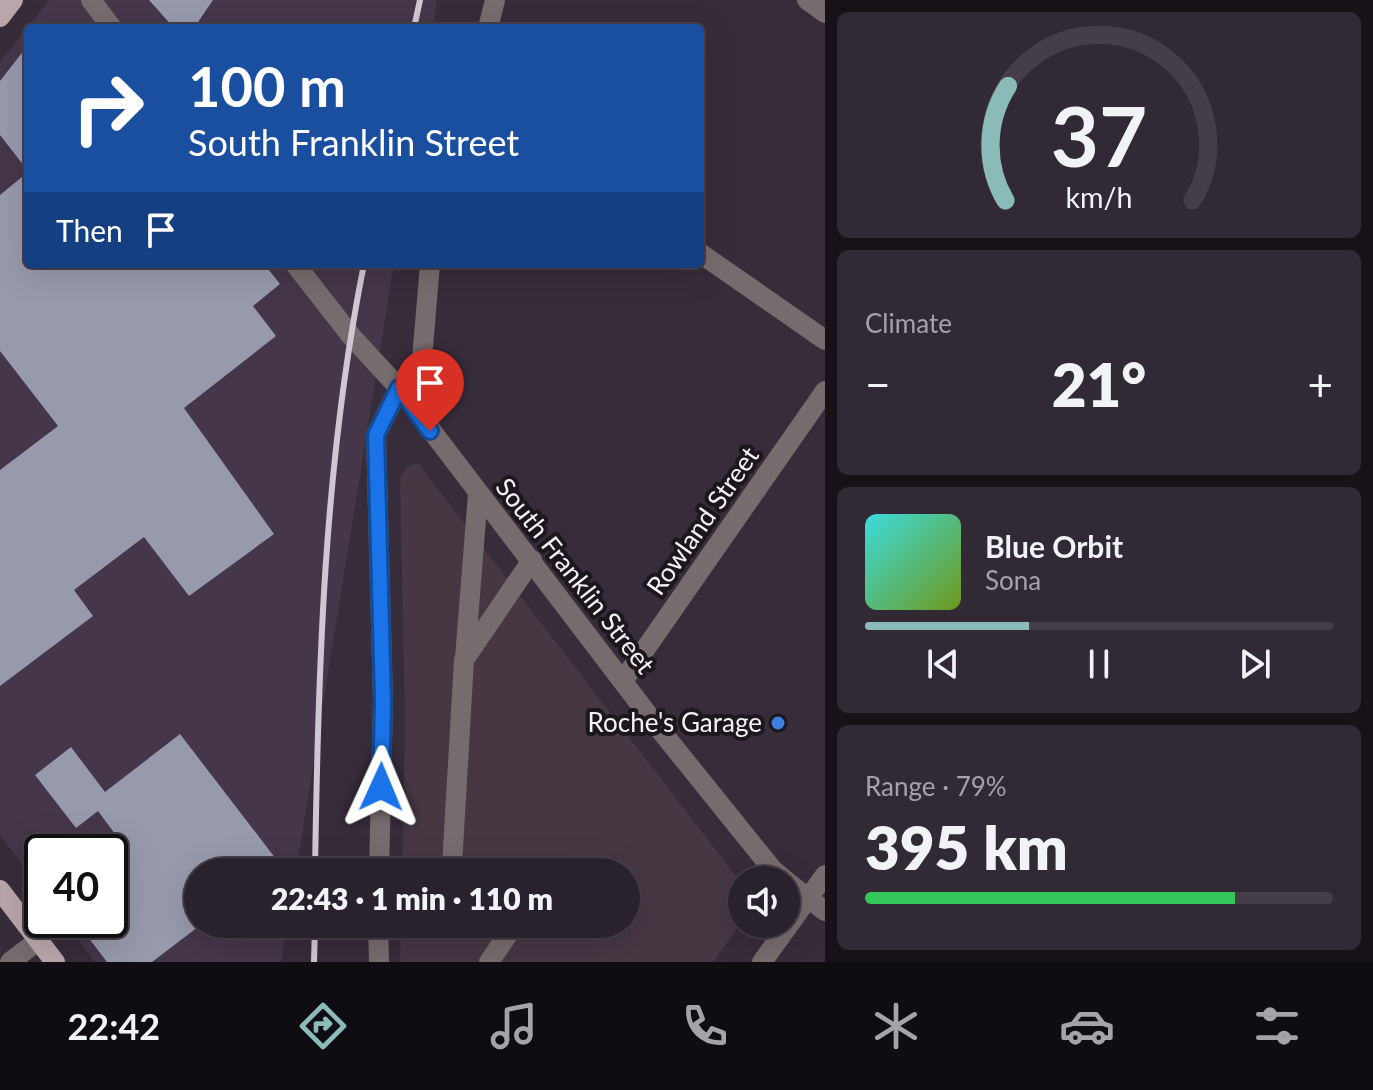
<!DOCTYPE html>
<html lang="en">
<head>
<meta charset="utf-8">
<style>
	:root { --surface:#29212c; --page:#312934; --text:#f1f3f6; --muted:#a5a3a9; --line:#453e48; --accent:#8bbbb9 }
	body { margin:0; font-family:Lato,sans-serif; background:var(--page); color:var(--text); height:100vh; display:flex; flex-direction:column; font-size:30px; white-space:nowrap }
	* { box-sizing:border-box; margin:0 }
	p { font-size:26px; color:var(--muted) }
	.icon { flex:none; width:44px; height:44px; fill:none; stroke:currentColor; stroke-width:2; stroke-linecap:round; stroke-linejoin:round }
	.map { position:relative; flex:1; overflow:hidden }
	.side { display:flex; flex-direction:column; gap:12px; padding:12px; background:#171218; width:548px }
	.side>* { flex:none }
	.banner { position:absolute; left:24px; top:24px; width:680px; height:244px; border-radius:8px; box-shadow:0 8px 32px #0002,0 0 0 2px var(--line); background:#1a4fa0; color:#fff; overflow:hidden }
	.fabs { position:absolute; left:728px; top:866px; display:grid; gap:16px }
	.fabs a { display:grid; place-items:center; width:72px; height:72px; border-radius:50%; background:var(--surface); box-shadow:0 8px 32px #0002,0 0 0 2px var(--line); font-size:40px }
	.speed { position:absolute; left:24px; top:834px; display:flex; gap:16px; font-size:40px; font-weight:700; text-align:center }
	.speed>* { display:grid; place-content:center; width:104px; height:104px; border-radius:50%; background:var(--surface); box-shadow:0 8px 32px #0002,0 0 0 2px var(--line); line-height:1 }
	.speed .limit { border:4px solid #111; border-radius:12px; background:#fff; color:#111 }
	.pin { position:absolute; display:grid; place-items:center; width:68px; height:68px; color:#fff; margin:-82px -34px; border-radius:50% 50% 50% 0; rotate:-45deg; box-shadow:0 0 8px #0007 }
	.pin .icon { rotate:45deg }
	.me { position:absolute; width:88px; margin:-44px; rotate:1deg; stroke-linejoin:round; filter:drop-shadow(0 0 6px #0008) }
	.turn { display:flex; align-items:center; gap:28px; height:168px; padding:0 32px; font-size:36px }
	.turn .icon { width:104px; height:104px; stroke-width:2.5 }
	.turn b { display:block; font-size:56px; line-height:68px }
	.then { display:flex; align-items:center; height:76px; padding:0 32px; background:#0003; gap:16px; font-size:30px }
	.big { font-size:60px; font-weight:800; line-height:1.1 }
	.side .widget { flex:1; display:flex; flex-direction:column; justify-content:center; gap:12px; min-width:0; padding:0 28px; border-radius:12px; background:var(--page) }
	.side .dial { align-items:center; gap:0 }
	.dial svg { height:208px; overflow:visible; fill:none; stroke:var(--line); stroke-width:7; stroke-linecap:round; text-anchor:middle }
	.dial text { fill:var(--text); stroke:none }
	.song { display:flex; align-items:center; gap:24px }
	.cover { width:96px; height:96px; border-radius:12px; background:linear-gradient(135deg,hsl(180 70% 55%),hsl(80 70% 35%)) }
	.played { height:8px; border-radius:4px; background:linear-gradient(90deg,var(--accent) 35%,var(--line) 35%) }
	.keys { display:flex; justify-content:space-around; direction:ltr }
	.heat { display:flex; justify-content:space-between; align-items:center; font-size:44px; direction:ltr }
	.charge { height:12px; border-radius:6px; background:linear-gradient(90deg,#34c759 79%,var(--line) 0) }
	.trip { position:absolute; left:184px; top:858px; width:456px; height:80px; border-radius:40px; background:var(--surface); box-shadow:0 8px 32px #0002,0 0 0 2px var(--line); font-weight:800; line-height:80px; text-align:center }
	.dock { display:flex; height:128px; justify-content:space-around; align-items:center; background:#100d12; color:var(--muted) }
	.dock .icon { width:56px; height:56px }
	.dock .active { color:var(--accent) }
	.dock b { font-size:36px; color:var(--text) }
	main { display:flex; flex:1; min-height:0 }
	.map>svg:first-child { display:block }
	.commercial { fill:#463743 }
	.built { fill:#453649 }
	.building { fill:#9799ad }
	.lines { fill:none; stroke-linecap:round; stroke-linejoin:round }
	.minor { stroke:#766c6e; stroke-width:20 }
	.major { stroke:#baa6aa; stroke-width:20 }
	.rail { stroke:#cfc7d1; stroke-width:6 }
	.route-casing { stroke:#114b97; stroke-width:20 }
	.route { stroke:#1a73e8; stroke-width:14 }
	.shop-dot { fill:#3f7fe0; stroke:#1c171d; stroke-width:3 }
	.labels { text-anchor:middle; stroke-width:8; stroke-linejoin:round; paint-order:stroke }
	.street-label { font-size:26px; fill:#f7f0f9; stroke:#1c171d }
	.poi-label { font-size:26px; fill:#f7f0f9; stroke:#1c171d; text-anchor:end }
</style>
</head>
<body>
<main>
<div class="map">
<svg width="825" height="962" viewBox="0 0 825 962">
	<rect width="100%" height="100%" fill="#372c3a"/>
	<!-- commercial -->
	<polygon class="commercial" points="418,463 742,884 742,922 713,962 400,962 401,924 626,924 626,872 402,872 405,725 400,479 406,467"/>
	<!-- built -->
	<polygon class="built" points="49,0 437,0 433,28 28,28 28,264 394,264 296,872 198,872 198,924 287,924 281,962 95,962 64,920 110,920 110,852 42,852 42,891 0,835 0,62"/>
	<!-- building -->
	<g class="building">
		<polygon points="149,0 213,0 194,28 174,28"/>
		<polygon points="28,45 28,171 0,135 0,81"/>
		<polygon points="28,172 28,264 264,264 280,284 253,306 276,336 184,408 274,534 189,596 144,537 74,590 93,616 0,686 0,470 58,426 0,351 0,195"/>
		<polygon points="180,734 286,872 198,872 198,927 152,962 107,962 75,920 110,920 110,870 130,854 98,811 76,828 35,775 71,747 105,792"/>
	</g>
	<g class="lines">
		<!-- minor -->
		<g class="minor">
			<polyline points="91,0 112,28"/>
			<polyline points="807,0 825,13"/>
			<polyline points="488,28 495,0"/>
			<polyline points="700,253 825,340"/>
			<polyline points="295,264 352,337 399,388 649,716 773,870 785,880"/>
			<polyline points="465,658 478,494"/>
			<polyline points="623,681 825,391"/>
			<polyline points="379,872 383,702 376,435 399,388 422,359 430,264"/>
			<polyline points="459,872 452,866 464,660 532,560"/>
			<polyline points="786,881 825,911"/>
			<polyline points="378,924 379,962"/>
			<polyline points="10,962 39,940"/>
			<polyline points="489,962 515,924"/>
			<polyline points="762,962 825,875"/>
		</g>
		<!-- major -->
		<g class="major">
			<polyline points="0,17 13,0"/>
			<polyline points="0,890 55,962"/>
		</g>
		<!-- rail -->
		<g class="rail">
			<polyline points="414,28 420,0"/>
			<path d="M315,872C318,669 324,463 364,264"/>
			<polyline points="314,962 315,924"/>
		</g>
	</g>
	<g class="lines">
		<defs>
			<polyline id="route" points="381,787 383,702 376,435 399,388 430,431"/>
		</defs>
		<!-- route casing -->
		<use href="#route" class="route-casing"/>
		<!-- route -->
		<use href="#route" class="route"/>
	</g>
	<!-- markers -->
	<circle class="shop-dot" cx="778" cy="723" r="8"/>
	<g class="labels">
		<!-- street labels -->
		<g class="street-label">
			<text transform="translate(703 521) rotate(-55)" y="9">Rowland Street</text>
			<text transform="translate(575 576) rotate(52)" y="9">South Franklin Street</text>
		</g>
		<!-- poi labels -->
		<g class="poi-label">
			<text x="762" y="732">Roche's Garage</text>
		</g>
	</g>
</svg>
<div class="fabs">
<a><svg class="icon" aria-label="sound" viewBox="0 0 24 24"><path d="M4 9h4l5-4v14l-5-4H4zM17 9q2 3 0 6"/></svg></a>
</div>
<div class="speed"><div class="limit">40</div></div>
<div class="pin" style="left:430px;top:431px;background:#d93025"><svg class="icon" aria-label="arrive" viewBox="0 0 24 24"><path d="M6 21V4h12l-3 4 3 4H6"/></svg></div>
<svg class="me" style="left:381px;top:787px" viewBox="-20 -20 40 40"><path d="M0-17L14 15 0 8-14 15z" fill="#1a73e8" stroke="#fff" stroke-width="4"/></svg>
<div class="trip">22:43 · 1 min · 110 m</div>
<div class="banner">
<div class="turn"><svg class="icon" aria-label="right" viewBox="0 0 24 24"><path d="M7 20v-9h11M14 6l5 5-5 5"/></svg><div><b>100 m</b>South Franklin Street</div></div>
<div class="then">Then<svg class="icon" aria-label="arrive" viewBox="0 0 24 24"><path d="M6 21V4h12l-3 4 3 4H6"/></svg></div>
</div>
</div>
<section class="side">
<div class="widget dial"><svg viewBox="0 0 100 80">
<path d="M14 69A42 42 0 1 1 86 69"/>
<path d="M14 69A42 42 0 0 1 15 25" stroke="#8bbbb9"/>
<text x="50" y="56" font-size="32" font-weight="700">37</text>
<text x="50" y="72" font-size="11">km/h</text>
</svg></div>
<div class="widget"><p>Climate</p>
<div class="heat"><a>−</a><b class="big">21°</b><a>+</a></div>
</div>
<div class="widget">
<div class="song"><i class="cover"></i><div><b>Blue Orbit</b><p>Sona</p></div></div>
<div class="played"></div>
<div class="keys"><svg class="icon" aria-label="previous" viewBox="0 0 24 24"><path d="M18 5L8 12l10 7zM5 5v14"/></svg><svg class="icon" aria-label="pause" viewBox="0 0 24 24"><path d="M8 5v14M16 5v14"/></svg><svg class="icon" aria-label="next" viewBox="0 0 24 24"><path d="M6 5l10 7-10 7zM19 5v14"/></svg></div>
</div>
<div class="widget"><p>Range · 79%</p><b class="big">395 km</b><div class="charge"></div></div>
</section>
</main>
<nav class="dock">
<b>22:42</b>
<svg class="icon active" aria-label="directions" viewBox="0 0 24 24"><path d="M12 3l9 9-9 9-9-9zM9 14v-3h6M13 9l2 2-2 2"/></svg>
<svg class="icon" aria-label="music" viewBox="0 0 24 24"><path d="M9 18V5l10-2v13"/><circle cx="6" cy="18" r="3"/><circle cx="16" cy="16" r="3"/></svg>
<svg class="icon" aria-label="phone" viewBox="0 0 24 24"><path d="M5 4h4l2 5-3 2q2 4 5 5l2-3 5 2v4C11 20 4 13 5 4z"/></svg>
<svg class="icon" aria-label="climate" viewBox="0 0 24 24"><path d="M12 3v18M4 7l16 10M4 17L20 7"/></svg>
<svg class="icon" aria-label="car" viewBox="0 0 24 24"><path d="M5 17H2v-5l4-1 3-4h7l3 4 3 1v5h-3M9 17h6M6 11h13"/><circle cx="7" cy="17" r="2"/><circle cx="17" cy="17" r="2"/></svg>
<svg class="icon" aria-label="filters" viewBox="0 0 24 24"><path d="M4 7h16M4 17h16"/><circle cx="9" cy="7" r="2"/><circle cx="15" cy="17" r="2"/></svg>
</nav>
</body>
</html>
